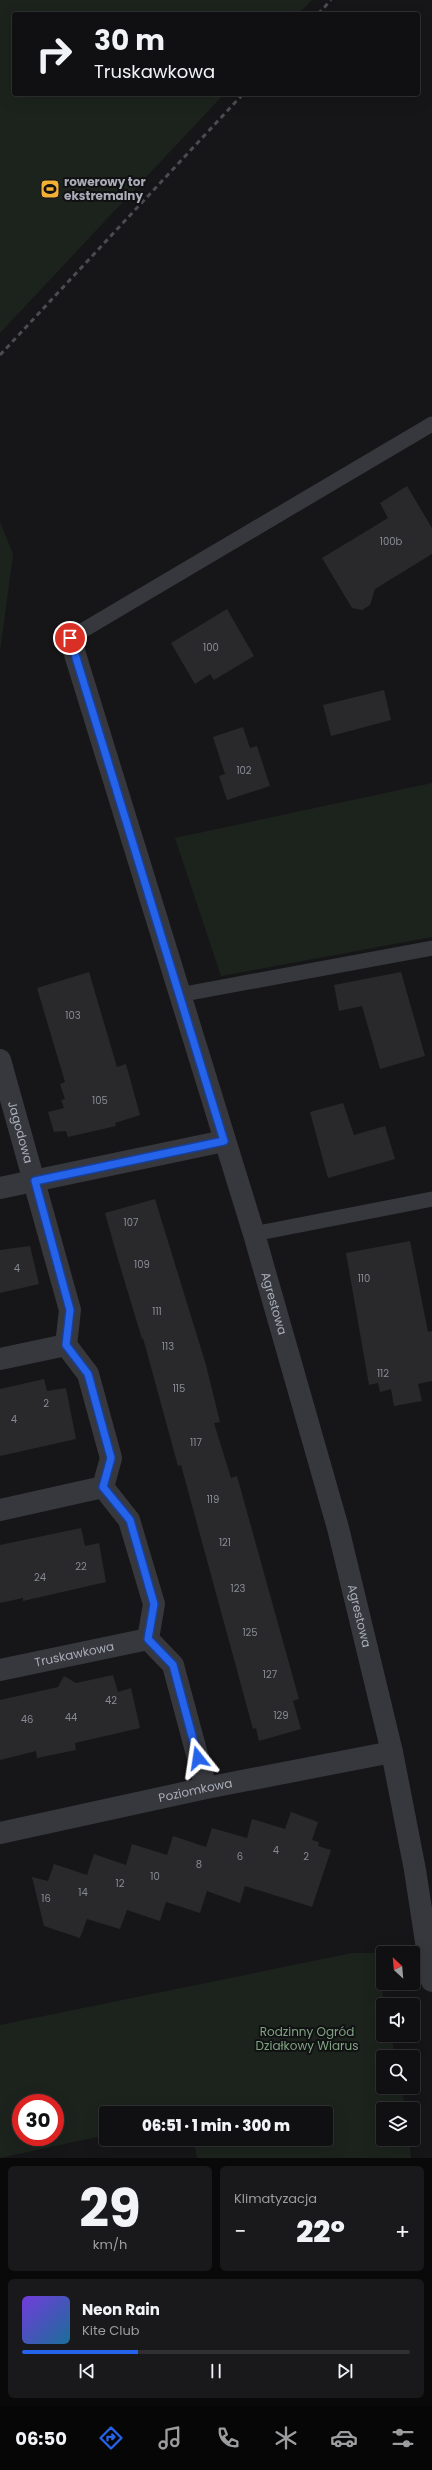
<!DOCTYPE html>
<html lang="pl">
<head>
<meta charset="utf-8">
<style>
	:root { --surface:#101012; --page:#19191b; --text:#f1f3f6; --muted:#9c9d9f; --line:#303032; --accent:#2563eb }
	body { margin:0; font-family:Poppins,sans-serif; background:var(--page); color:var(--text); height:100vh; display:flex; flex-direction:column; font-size:15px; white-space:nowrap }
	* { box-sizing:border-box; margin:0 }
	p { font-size:13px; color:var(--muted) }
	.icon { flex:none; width:22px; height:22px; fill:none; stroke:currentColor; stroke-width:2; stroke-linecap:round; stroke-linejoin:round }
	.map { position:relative; height:2158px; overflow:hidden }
	.drawer { display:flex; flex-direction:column; gap:8px; padding:8px; background:#09090a; flex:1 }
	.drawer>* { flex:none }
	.banner { position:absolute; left:12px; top:12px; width:408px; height:84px; border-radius:4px; box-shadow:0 4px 16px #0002,0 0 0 1px var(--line); background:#101012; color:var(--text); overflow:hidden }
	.needle { width:26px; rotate:334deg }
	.tools { position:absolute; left:376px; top:1946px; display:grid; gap:8px }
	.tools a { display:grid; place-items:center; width:44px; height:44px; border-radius:4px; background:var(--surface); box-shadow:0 4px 16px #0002,0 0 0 1px var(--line); font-size:20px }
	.speed { position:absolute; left:12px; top:2094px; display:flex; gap:8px; font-size:20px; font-weight:700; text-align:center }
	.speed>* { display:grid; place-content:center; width:52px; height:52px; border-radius:50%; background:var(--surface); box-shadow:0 4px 16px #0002,0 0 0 1px var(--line); line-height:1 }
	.speed .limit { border:6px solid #d22; background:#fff; color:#111 }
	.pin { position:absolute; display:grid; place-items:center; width:34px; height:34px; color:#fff; margin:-17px; border:2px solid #fff; border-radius:50%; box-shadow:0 1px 4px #0007 }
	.me { position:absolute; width:44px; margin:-22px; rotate:345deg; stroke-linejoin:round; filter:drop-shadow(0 0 3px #0008) }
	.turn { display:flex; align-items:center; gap:14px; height:84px; padding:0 16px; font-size:18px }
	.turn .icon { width:52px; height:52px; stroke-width:2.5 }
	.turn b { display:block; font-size:28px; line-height:34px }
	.big { font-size:30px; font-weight:800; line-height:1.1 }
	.drawer .tile { flex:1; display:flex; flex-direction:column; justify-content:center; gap:6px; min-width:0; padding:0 14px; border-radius:6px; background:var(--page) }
	.drawer .dial { align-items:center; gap:0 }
	.dial b { font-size:52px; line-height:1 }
	.song { display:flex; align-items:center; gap:12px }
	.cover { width:48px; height:48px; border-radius:6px; background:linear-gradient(135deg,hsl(260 70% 55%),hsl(200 70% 35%)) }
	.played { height:4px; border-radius:2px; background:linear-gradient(90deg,var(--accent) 30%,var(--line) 30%) }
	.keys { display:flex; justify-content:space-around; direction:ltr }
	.heat { display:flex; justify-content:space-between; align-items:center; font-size:22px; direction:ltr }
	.drawer .tiles { flex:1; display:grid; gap:8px; grid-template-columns:1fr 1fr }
	.tile:last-child { grid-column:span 2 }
	.trip { position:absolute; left:99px; top:2106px; width:234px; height:40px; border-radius:4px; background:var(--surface); box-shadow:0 4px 16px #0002,0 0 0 1px var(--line); font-weight:800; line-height:40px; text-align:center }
	.dock { display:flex; height:64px; justify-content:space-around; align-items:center; background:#060607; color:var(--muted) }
	.dock .icon { width:28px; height:28px }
	.dock .current { color:var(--accent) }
	.dock b { font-size:18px; color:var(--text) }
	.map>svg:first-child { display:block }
	.green { fill:#1c231d; fill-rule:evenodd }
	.building { fill:#29292c }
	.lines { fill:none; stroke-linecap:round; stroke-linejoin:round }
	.service { stroke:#37383d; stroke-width:15 }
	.minor { stroke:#37383d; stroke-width:22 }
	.rail { stroke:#4a4c52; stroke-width:3; stroke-dasharray:5 4; stroke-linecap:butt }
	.route-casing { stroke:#184099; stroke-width:10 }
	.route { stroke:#2563eb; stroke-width:7 }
	.labels { text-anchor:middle; stroke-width:4; stroke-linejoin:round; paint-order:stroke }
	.number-label { font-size:10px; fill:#888b94 }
	.poi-label { font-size:12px; font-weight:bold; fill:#a8adb8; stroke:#111113; text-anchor:start }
	.street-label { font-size:12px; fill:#a8adb8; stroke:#111113 }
	.park-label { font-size:12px; fill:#7fa381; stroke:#111113 }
</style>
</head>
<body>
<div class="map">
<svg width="432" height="2158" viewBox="0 0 432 2158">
	<rect width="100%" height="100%" fill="#161618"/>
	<!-- green -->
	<g class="green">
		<polygon points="0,0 312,0 298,14 14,14 14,94 224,94 0,333"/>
		<polygon points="0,522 13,554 0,652"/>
		<polygon points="432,783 432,937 221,976 175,838"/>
		<path d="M352,1953H375L385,2005H383V2035H391L395,2057H383V2087H401L406,2109H383V2139H409L411,2158H197L193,2139H326V2113H106V2135L0,2158V2025ZM21,2103H55V2137H21Z"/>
	</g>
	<!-- building -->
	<g class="building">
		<polygon points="407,486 432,528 432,554 375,589 370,605 362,610 352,608 322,558 388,518 380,503"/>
		<polygon points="227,609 254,656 214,680 210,674 195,684 171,643"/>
		<polygon points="384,690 391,720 331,736 323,705"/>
		<polygon points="243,727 250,748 257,746 270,786 227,800 219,776 225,774 213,737"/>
		<polygon points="89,972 117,1067 126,1064 140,1115 115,1123 116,1126 68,1137 66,1131 54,1132 48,1112 64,1108 61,1100 65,1099 60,1084 65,1082 37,988"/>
		<polygon points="401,972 425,1056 380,1069 362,1006 339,1011 334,985"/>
		<polygon points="343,1103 354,1135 385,1126 395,1159 328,1178 310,1112"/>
		<polygon points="155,1199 206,1365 220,1422 214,1423 231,1478 237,1476 299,1699 293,1701 301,1729 259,1741 256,1728 253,1729 181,1465 178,1466 143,1338 142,1339 117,1256 105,1213"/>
		<polygon points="410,1241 428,1332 432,1331 432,1381 418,1384 422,1401 394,1406 391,1389 380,1392 378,1383 369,1385 346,1253"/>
		<polygon points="30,1246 39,1284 0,1293 0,1250"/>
		<polygon points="44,1379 47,1391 66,1388 76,1439 0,1456 0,1389"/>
		<polygon points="81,1528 85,1546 99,1543 106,1582 23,1601 23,1598 0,1603 0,1545"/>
		<polygon points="113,1675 118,1692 131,1688 140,1728 75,1743 76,1750 37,1758 36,1751 0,1760 0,1700 58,1687 64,1676 76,1683"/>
		<polygon points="291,1812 318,1822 312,1840 319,1842 318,1846 331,1850 312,1907 245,1886 240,1903 207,1891 200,1913 166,1902 160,1921 127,1910 120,1929 87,1919 80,1938 44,1926 32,1877 48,1881 54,1864 87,1875 94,1854 126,1865 132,1844 167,1855 173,1836 206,1847 212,1828 247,1838 252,1819 285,1829"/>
	</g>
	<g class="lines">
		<!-- service -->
		<g class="service">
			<polyline points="70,638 432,424"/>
			<polyline points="179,995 432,948"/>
			<polyline points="254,1234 432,1199"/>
		</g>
		<!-- minor -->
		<g class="minor">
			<path id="s1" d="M70,638L254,1234L338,1528L392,1752L415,1870L432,1981"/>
			<path id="s2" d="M0,1060L70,1310L66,1345L88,1374L111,1458L103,1487L129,1520L154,1604L148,1639L173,1665L206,1788"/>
			<polyline points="0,1188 224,1141"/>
			<polyline points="0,1359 66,1345"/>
			<polyline points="0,1510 103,1487"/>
			<path id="s3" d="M0,1670L148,1639"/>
			<path id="s4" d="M0,1833L206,1788L392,1752"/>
		</g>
		<!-- rail -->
		<g class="rail">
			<polyline points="318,14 331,0"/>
			<polyline points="0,355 243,94"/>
		</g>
	</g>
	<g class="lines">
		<defs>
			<polyline id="route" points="70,638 224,1141 35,1181 70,1310 66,1345 88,1374 111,1458 103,1487 130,1520 154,1604 148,1639 173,1665 198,1758"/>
		</defs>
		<!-- route casing -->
		<use href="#route" class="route-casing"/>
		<!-- route -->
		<use href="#route" class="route"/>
	</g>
	<!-- icons -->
	<defs>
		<symbol id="stadium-square" viewBox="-11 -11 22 22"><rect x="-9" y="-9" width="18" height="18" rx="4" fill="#f2b134" stroke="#111113"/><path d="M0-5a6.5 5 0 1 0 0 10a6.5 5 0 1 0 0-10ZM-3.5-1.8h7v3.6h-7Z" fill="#111"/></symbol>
	</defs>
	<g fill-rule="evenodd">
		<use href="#stadium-square" x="39" y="178" width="22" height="22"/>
	</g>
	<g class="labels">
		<!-- number labels -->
		<g class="number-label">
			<text x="391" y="545">100b</text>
			<text x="211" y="651">100</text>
			<text x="244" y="774">102</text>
			<text x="73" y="1019">103</text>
			<text x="100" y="1104">105</text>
			<text x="131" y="1226">107</text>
			<text x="142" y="1268">109</text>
			<text x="17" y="1272">4</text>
			<text x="364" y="1282">110</text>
			<text x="157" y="1315">111</text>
			<text x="168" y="1350">113</text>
			<text x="383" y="1377">112</text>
			<text x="179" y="1392">115</text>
			<text x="46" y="1407">2</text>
			<text x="14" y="1423">4</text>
			<text x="196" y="1446">117</text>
			<text x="213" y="1503">119</text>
			<text x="225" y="1546">121</text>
			<text x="81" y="1570">22</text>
			<text x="40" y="1581">24</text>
			<text x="238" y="1592">123</text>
			<text x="250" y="1636">125</text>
			<text x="270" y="1678">127</text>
			<text x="111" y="1704">42</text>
			<text x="281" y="1719">129</text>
			<text x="71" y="1721">44</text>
			<text x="27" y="1723">46</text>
			<text x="276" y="1854">4</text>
			<text x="240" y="1860">6</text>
			<text x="306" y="1860">2</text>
			<text x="199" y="1868">8</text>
			<text x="155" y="1880">10</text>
			<text x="120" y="1887">12</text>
			<text x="83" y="1896">14</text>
			<text x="46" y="1902">16</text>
		</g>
		<!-- poi labels -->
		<g class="poi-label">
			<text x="64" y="186">rowerowy tor<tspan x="64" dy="14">ekstremalny</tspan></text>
		</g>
		<!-- street labels -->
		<g class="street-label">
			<text dy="4" stroke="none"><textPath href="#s2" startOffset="75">Jagodowa</textPath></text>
			<text dy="4" stroke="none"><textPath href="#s1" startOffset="696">Agrestowa</textPath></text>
			<text dy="4" stroke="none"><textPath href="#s1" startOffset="1020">Agrestowa</textPath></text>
			<text dy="4" stroke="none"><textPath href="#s3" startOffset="76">Truskawkowa</textPath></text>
			<text dy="4" stroke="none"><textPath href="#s4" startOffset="200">Poziomkowa</textPath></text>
		</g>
		<!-- park labels -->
		<g class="park-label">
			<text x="307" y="2036">Rodzinny Ogród<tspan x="307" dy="14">Działkowy Wiarus</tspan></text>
		</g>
	</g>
</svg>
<div class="tools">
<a><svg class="needle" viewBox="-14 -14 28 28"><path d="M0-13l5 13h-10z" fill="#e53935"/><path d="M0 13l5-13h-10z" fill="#9c9d9f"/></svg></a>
<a><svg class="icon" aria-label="sound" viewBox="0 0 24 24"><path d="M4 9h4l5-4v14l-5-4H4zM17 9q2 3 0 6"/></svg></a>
<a><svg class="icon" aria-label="search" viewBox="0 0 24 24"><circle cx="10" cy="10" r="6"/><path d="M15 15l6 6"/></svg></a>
<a><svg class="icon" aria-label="layers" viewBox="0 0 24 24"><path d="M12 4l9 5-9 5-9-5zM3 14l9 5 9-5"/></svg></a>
</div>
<div class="speed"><div class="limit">30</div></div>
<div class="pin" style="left:70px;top:638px;background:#d93025"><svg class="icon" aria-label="arrive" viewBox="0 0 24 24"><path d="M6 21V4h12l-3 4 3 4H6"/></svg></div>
<svg class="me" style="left:198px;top:1758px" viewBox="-20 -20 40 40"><path d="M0-17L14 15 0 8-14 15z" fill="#2563eb" stroke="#fff" stroke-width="4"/></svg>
<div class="trip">06:51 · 1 min · 300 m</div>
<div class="banner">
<div class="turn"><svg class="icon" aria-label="right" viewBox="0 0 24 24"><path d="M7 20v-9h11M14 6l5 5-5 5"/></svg><div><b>30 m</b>Truskawkowa</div></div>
</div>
</div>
<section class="drawer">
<div class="tiles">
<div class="tile dial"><b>29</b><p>km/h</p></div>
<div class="tile"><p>Klimatyzacja</p>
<div class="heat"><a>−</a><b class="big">22°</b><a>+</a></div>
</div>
<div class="tile">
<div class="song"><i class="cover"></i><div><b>Neon Rain</b><p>Kite Club</p></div></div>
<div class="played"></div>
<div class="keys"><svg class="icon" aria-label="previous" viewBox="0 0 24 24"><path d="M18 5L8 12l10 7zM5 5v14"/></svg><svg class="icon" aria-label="pause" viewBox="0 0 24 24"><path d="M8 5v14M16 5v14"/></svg><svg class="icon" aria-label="next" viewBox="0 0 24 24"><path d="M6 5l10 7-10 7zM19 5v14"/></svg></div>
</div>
</div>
</section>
<nav class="dock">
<b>06:50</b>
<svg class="icon current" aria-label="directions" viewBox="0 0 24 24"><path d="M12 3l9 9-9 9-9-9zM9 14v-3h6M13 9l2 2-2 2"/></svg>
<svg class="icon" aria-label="music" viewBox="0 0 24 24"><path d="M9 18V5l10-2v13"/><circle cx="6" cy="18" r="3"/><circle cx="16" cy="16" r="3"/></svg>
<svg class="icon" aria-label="phone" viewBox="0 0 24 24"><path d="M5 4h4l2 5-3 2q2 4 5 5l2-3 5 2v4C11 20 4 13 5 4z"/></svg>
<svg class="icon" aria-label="climate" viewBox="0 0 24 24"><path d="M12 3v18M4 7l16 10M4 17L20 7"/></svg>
<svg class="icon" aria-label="car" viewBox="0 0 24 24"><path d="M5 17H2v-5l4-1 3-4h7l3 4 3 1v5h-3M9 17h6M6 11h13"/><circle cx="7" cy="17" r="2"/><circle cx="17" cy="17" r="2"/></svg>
<svg class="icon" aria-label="filters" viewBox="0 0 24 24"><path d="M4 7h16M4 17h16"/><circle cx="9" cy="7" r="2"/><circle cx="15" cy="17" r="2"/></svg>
</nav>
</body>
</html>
